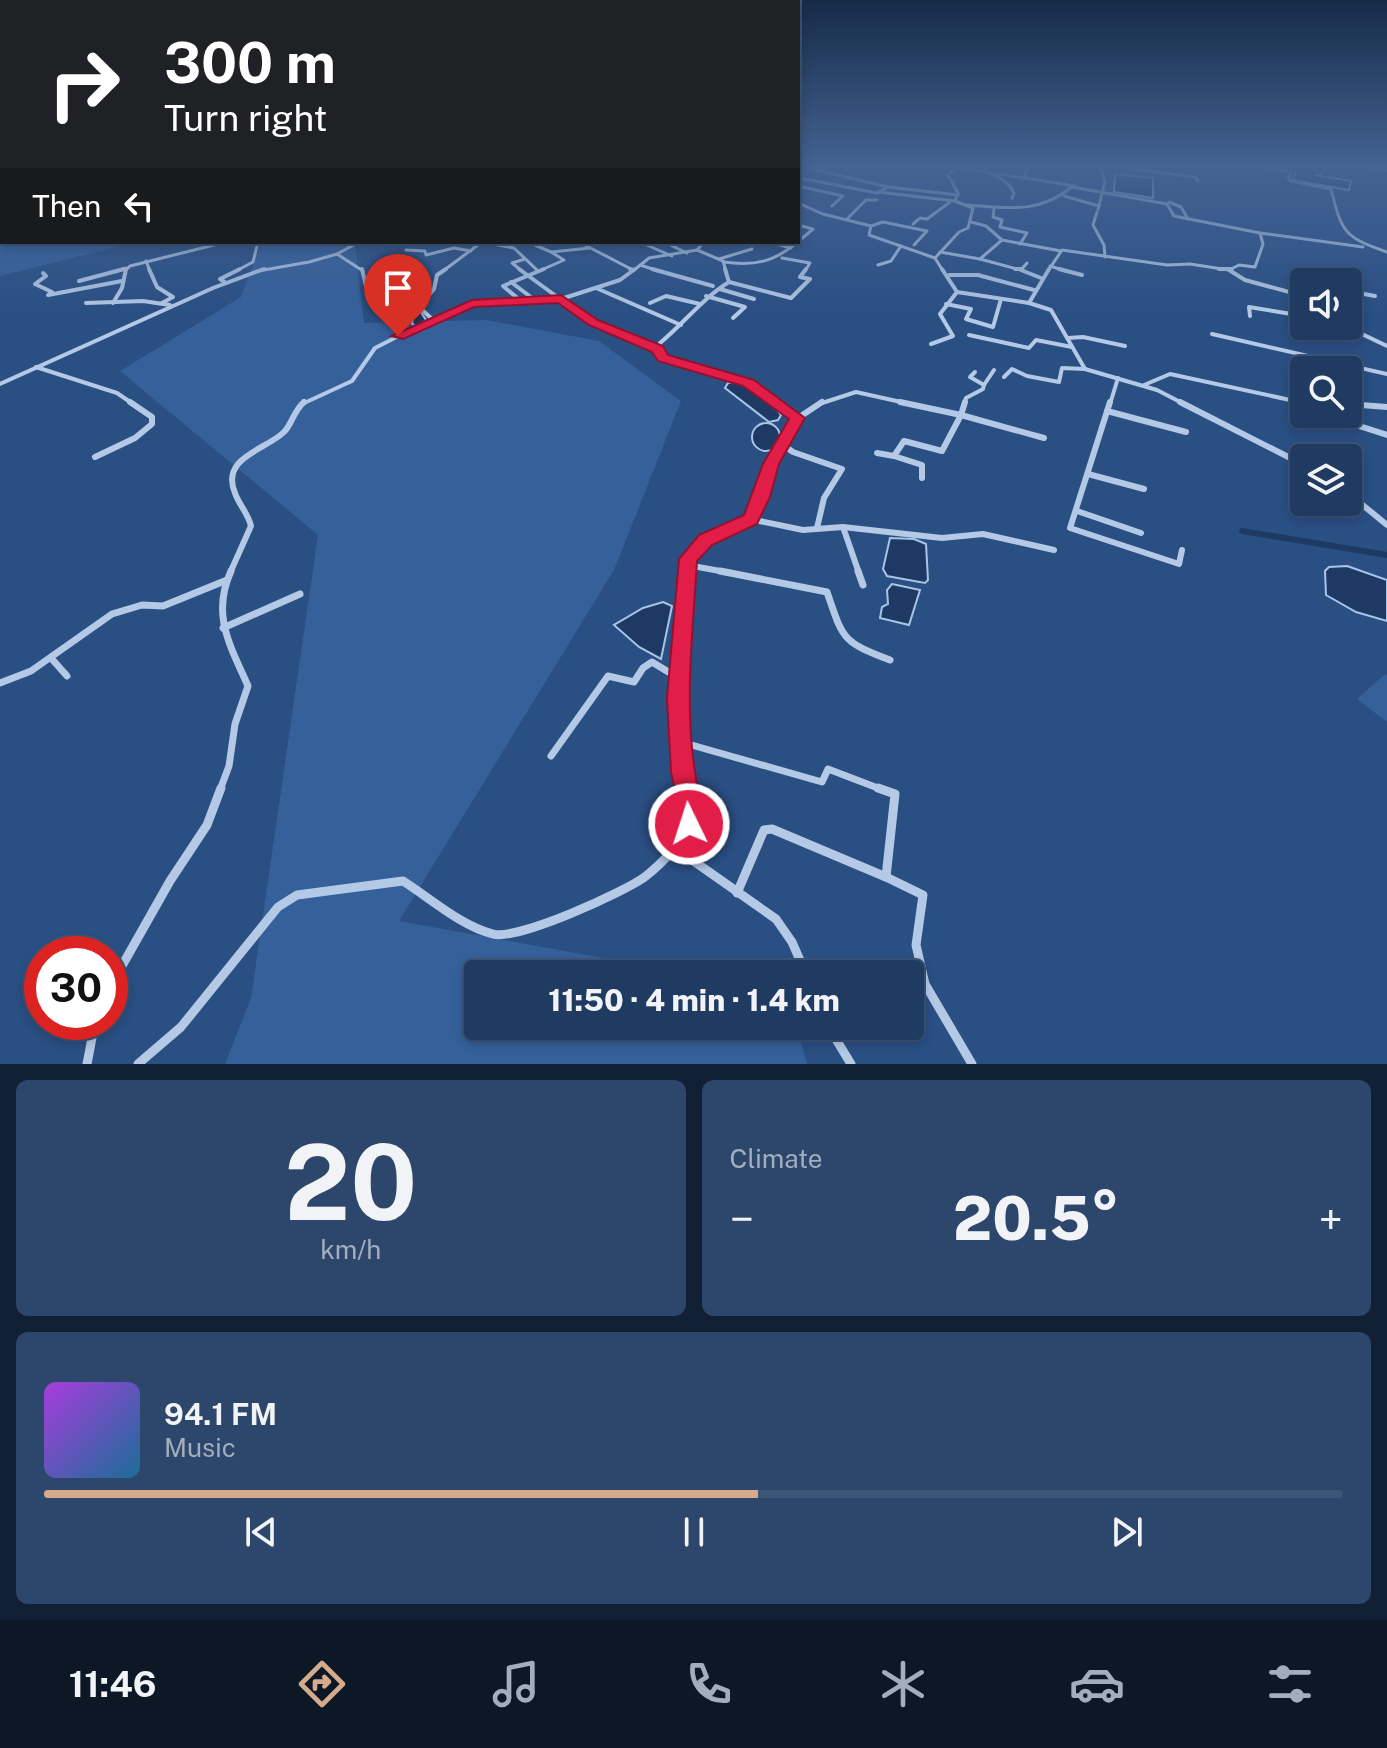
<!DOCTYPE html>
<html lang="en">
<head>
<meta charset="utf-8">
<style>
	:root { --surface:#203b62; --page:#2d466b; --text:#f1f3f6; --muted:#a2adbe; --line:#3d5577; --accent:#d6ab8b }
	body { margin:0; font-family:"Public Sans",sans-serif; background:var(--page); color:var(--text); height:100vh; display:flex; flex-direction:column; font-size:30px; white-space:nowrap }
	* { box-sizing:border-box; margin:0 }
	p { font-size:26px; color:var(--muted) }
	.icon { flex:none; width:44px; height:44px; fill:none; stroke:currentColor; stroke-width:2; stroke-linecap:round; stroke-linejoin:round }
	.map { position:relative; height:1064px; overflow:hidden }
	.side { display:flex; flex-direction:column; gap:16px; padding:16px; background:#122036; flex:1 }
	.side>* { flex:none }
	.top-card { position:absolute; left:0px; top:0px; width:800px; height:244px; box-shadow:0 4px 12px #0003,0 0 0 2px var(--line); background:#202124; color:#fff; overflow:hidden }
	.tools { position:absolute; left:1290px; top:268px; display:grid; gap:16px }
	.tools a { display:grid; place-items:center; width:72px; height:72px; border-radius:8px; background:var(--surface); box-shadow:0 4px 12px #0003,0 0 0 2px var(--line); font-size:40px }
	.speed { position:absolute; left:24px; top:936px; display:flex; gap:16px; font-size:40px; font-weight:700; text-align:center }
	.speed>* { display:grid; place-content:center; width:104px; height:104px; border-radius:50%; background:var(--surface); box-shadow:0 4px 12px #0003,0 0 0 2px var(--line); line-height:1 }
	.speed .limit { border:12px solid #d22; background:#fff; color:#111 }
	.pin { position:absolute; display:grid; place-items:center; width:68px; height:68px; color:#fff; margin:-82px -34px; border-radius:50% 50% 50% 0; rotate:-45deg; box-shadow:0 0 8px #0007 }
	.pin .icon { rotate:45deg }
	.me { position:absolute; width:88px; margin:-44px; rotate:356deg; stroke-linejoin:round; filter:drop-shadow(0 0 6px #0008) }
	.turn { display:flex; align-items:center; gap:28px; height:168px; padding:0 32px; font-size:36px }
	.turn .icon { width:104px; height:104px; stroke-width:2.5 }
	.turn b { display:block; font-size:56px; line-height:68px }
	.then { display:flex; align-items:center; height:76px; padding:0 32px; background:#0003; gap:16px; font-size:30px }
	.big { font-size:60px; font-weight:800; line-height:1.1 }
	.side .widget { flex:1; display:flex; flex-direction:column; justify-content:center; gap:12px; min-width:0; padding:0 28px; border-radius:12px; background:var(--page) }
	.side .dial { align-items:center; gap:0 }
	.dial b { font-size:104px; line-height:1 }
	.song { display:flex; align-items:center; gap:24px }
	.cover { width:96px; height:96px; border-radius:12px; background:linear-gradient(135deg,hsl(280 70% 55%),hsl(200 70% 35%)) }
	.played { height:8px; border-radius:4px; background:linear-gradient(90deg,var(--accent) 55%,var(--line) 55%) }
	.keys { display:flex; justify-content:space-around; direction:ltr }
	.heat { display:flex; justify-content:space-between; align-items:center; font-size:44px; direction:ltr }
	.side .tiles { flex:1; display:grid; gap:16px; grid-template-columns:1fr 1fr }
	.widget:last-child { grid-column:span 2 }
	.trip { position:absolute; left:464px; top:960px; width:460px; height:80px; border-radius:8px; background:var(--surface); box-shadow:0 4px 12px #0003,0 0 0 2px var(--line); font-weight:800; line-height:80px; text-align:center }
	.menu { display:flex; height:128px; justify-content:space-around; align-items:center; background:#0d1827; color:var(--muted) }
	.menu .icon { width:56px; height:56px }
	.menu .selected { color:var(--accent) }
	.menu b { font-size:36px; color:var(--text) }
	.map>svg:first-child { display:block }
	.green { fill:#35609a }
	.water { fill:#1e3a64; stroke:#a8c4e6; stroke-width:2 }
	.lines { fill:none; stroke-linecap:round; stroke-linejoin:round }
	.canal { stroke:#1e3a64; stroke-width:6 }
	.minor-far4 { stroke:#b3c9e6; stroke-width:3 }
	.minor-far3 { stroke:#b3c9e6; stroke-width:4 }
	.minor-far2 { stroke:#b3c9e6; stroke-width:6 }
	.minor-far1 { stroke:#b3c9e6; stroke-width:7 }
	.minor { stroke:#b3c9e6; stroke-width:9 }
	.route { fill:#e11d48; stroke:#92132f; stroke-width:2 }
</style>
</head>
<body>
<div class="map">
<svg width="1387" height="1064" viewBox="0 0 1387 1064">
	<rect width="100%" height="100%" fill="#2a4f83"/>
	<!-- green -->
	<g class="green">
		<polygon points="0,165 2,242 137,242 0,276"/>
		<polygon points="262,242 359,242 355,244 364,323 486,320 599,341 681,401 614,570 399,921 692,974 478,974 478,1026 796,1026 807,1064 225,1064 251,998 318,535 120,371 241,297"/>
		<polygon points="1385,674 1387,675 1387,722 1357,699"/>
	</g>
	<!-- water -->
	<g class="water">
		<polygon points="1291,165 1327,165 1321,175 1314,175 1351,181 1349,190 1293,180 1296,172"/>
		<polygon points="1115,174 1153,178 1153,198 1114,192"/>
		<polygon points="390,273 433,289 419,302 418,308 426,320 417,326 412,324 413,319 370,284 370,279"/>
		<path d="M733,382C751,386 770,399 781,415L778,420L769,422L725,388L728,383Z"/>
		<circle cx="766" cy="437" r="14"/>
		<polygon points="890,538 914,539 926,544 928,580 925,583 887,576 883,569"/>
		<polygon points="1347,566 1387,580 1387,621 1356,612 1326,595 1325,571 1329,567"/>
		<polygon points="892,584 920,590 909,625 880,618 882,607 888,604 887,590"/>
		<polygon points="663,602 672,606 661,659 639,647 614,625 643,608"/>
	</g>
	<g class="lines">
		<!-- canal -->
		<polyline class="canal" points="1242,531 1387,555"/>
		<!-- minor-far4 -->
		<g class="minor-far4">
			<polyline points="1049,165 1062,167"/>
			<path d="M1249,165L1291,172L1288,179L1291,181L1331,189C1342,233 1344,237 1387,252"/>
			<polyline points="1358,165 1387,170"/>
			<polyline points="1111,166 1195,177 1198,181"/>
			<path d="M955,167C978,170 1002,170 1014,193L1012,198"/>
			<polyline points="813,169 888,187 958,195"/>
			<polyline points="1000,174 1075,186"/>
			<polyline points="800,178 877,193 886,188"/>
			<polyline points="1024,179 1028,165"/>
			<polyline points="798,186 843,196 832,206"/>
			<polyline points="878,192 955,201"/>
			<polyline points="1064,196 1099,206 1098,209"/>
			<polyline points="1169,202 1181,207 1188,219"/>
			<polyline points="798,203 823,214 871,226 869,235 935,258"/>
			<path d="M968,205C1009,208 1038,214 1072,187L1167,204L1174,216L1260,233L1263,244L1255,267L1239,265L1229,270L1190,264L1167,265L1062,250L1048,271"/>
			<polyline points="1099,206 1105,181 1100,167 1112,165"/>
			<polyline points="994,209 993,217 1002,220 1000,227 1027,233 1020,244"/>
			<polyline points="1097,212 1093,225 1104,245 1105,257"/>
			<polyline points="847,219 866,200 877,200"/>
			<polyline points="971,222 986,226 1002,240 1061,251"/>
			<polyline points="913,224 920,218 927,219 950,202"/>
			<polyline points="871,226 883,222 927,231 914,245"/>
			<polyline points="1260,233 1363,247"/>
			<polyline points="1002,240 980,259 1021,270 1027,263"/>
			<polyline points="528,242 551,252 590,248"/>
			<polyline points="579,242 633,270"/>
			<polyline points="640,242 672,256"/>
			<polyline points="664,242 687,253"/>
			<polyline points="704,242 697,250 723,261 726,271"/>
			<polyline points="769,242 791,248"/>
			<polyline points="170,244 179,242"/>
			<polyline points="406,250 425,251 426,255 454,248 471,251"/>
			<polyline points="940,252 980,259"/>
			<polyline points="337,254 363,271"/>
			<polyline points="782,258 810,263 805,271"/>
			<polyline points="719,259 752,249"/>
			<polyline points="146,261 150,271"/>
			<path d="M724,262C767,268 782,256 813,229L798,225"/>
			<polyline points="640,265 659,271"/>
			<polyline points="878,265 891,261 901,246"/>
			<polyline points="1050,266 1066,271"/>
			<polyline points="117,271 126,268"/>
			<polyline points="125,271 130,266 226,242"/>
			<polyline points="236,271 253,262 258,242"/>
			<polyline points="258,271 309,262 337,254 359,242"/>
			<polyline points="443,271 482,242 514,248 537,270"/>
			<polyline points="522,271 512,263 525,259"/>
			<polyline points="539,271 564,260 551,252"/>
			<polyline points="633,271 649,258 697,250"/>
			<polyline points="943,271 935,258 959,232 968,228 973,208 955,201 958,193 948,175 960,165"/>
		</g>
		<!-- minor-far3 -->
		<g class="minor-far3">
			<polyline points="149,269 157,287 173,297 162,303"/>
			<polyline points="362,269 366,286"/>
			<polyline points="519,269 593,323 658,349"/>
			<polyline points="630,269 633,270"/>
			<polyline points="652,269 713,286"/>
			<path d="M725,269L729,282C703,298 684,323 660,343L659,355L748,383L778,404"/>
			<polyline points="942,269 957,292 1029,303 1051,310 1085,369 1157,390 1184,404"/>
			<polyline points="1015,269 1022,269"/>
			<polyline points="1059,269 1082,275"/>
			<polyline points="1219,269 1232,269"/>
			<polyline points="1303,269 1312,276 1309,282"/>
			<polyline points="1021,270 1041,278"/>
			<polyline points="1229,270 1245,280 1304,296"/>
			<polyline points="43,273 46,276 35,284 52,292 48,295 122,281"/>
			<polyline points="949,275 978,275 1034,290"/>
			<polyline points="79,281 124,269"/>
			<polyline points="511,282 536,301"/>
			<polyline points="729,282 791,298 810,279 800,277 806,269"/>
			<polyline points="226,283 220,279 240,269"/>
			<polyline points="596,288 681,325"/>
			<polyline points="720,289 754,299"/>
			<polyline points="1348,291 1375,296"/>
			<polyline points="706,296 745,307 733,318"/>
			<polyline points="521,301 503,286 544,269"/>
			<polyline points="86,303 143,301 170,305"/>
			<polyline points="113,303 122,288 126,269"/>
			<polyline points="650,303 666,296 700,304"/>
			<polyline points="1029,303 1049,269"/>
			<polyline points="946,304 971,309 966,319 993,327 1001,299"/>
			<polyline points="1250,316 1249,307 1304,316"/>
			<polyline points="432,319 444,318 472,304 561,299 620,280 635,269"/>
			<polyline points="1345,326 1387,346"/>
			<polyline points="1212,334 1387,374"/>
			<polyline points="969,335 1029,348 1036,340 1072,347"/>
			<polyline points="1068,338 1083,337 1125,346"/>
			<polyline points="931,344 953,336 940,314 957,292"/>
			<polyline points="36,367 117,393 133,404"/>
			<polyline points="1004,377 1012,369 1027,376 1059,382 1062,368 1085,369"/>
			<polyline points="0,384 213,288 264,269"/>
			<polyline points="984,385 994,370"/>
			<polyline points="1144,385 1170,374 1304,403"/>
			<polyline points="302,404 352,381 375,348 432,319 419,307 434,289 437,275 446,269"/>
			<polyline points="819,404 856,392 910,404"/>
			<polyline points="964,404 966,398 983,389 984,385 970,377 975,372"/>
			<polyline points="1110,404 1118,378"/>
		</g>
		<!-- minor-far2 -->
		<g class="minor-far2">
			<polyline points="900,402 961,415 965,402"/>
			<polyline points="1110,402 1070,528 1179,564 1182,550"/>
			<polyline points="1180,402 1304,465"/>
			<polyline points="1298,402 1304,403"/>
			<polyline points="1348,404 1387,407"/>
			<polyline points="1107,411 1186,432"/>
			<polyline points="1322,414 1387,435"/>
			<polyline points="798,418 822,402"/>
			<polyline points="783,445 793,452 842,469 824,498 817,528"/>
			<polyline points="877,453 894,456 904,441 942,451 961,415 1044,438"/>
			<polyline points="894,456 922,465 922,478"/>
			<polyline points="95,457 135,438 152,424 152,417 130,402"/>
			<polyline points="1088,474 1144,489"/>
			<polyline points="1348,493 1387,525"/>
			<polyline points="1077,511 1141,533"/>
			<polyline points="750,519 803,530 843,527 859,573"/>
			<polyline points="843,527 942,538 983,534 1054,550"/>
			<polyline points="687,565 731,573"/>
			<path d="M230,573L251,526C248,513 239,505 235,493C220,457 266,450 284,432C292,424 293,412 304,402"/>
			<path d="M687,573C690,532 725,540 749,520C764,507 764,478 772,462C780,447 790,432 798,418L775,402"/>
		</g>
		<!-- minor-far1 -->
		<g class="minor-far1">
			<path d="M720,571L827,592C843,639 842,642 890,660"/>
			<polyline points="858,571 863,585"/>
			<polyline points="223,628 300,594"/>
			<polyline points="51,658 67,676"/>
			<polyline points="0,683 31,671 112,614 142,605 163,606 227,580"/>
			<polyline points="681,742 822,782 828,769 883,790"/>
			<polyline points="551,756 608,676 634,682 643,668 652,662 680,679"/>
			<path d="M220,790L229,766L235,724L248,686C230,645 211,615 231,571"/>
			<polyline points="687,790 678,698 687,571"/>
		</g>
		<!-- minor -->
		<g class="minor">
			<polyline points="878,788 895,794 886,877 923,895 916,945 925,984 972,1064"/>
			<polyline points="675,848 776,919 792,942 806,974"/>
			<polyline points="737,893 764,830 772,829 886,877"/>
			<polyline points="110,987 170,881 207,825 221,788"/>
			<polyline points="828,1026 851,1064"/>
			<polyline points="87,1064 95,1022"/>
			<path d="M138,1064L181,1027L278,907L297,895L403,881C430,898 461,926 493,934C517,941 625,892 646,876C660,865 684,841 689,824C693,812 689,800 687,788"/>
		</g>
	</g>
	<!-- sky -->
	<linearGradient id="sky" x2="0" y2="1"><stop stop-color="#172b48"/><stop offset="0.53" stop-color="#446393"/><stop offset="1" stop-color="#446393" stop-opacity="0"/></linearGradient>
	<rect width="1387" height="314" fill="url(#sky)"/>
	<!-- route -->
	<path class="route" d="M561,295L598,320L663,346L668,355L754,380L805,418L779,464L770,497L757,524L712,545L697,561C693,631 684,702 695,772C698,794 707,810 698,832L689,836L680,832L676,824L679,807L671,772L667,698L679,559L699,535L744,515L763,464L789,419L743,386L658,361L652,352L589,325L558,303L474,307L403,339L391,336L472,300Z"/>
</svg>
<div class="tools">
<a><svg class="icon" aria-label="sound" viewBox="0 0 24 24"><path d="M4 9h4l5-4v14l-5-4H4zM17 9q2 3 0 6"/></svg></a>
<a><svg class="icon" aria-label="search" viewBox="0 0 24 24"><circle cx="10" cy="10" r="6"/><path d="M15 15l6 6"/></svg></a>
<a><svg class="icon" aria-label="layers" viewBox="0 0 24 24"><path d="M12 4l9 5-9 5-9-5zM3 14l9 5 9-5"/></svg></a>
</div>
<div class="speed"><div class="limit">30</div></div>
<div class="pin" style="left:398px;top:336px;background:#d93025"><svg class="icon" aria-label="arrive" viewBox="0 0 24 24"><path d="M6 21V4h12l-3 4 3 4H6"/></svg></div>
<svg class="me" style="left:689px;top:824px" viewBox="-20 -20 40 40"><circle r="17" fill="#e11d48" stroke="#fff" stroke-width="3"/><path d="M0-11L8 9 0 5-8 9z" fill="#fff"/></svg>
<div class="trip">11:50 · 4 min · 1.4 km</div>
<div class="top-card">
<div class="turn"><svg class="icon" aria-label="right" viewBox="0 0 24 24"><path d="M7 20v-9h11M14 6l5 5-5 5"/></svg><div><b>300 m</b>Turn right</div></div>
<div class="then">Then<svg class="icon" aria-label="left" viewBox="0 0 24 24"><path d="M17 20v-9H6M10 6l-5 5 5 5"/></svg></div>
</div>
</div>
<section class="side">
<div class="tiles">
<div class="widget dial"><b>20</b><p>km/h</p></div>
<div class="widget"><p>Climate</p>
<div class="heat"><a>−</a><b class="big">20.5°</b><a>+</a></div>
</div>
<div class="widget">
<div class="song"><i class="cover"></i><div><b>94.1 FM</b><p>Music</p></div></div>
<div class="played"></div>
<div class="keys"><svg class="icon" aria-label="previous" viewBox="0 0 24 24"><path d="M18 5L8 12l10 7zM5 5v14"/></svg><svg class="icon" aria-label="pause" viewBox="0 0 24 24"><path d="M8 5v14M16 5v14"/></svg><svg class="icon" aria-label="next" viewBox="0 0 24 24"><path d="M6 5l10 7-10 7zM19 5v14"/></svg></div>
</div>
</div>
</section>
<nav class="menu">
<b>11:46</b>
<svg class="icon selected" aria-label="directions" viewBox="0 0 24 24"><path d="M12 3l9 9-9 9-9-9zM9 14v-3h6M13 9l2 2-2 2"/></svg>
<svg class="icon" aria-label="music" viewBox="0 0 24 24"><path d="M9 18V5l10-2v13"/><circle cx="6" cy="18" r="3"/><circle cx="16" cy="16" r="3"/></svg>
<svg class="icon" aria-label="phone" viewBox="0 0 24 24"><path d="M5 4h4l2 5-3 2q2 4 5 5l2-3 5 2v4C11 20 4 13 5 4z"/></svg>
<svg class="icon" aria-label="climate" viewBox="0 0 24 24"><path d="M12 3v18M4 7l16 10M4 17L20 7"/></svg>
<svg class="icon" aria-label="car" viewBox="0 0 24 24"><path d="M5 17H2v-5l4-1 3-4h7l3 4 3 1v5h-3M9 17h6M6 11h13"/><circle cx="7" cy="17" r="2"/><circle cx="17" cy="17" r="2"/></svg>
<svg class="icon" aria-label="filters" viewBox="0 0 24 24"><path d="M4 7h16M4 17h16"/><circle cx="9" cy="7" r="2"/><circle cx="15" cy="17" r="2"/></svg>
</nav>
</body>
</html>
